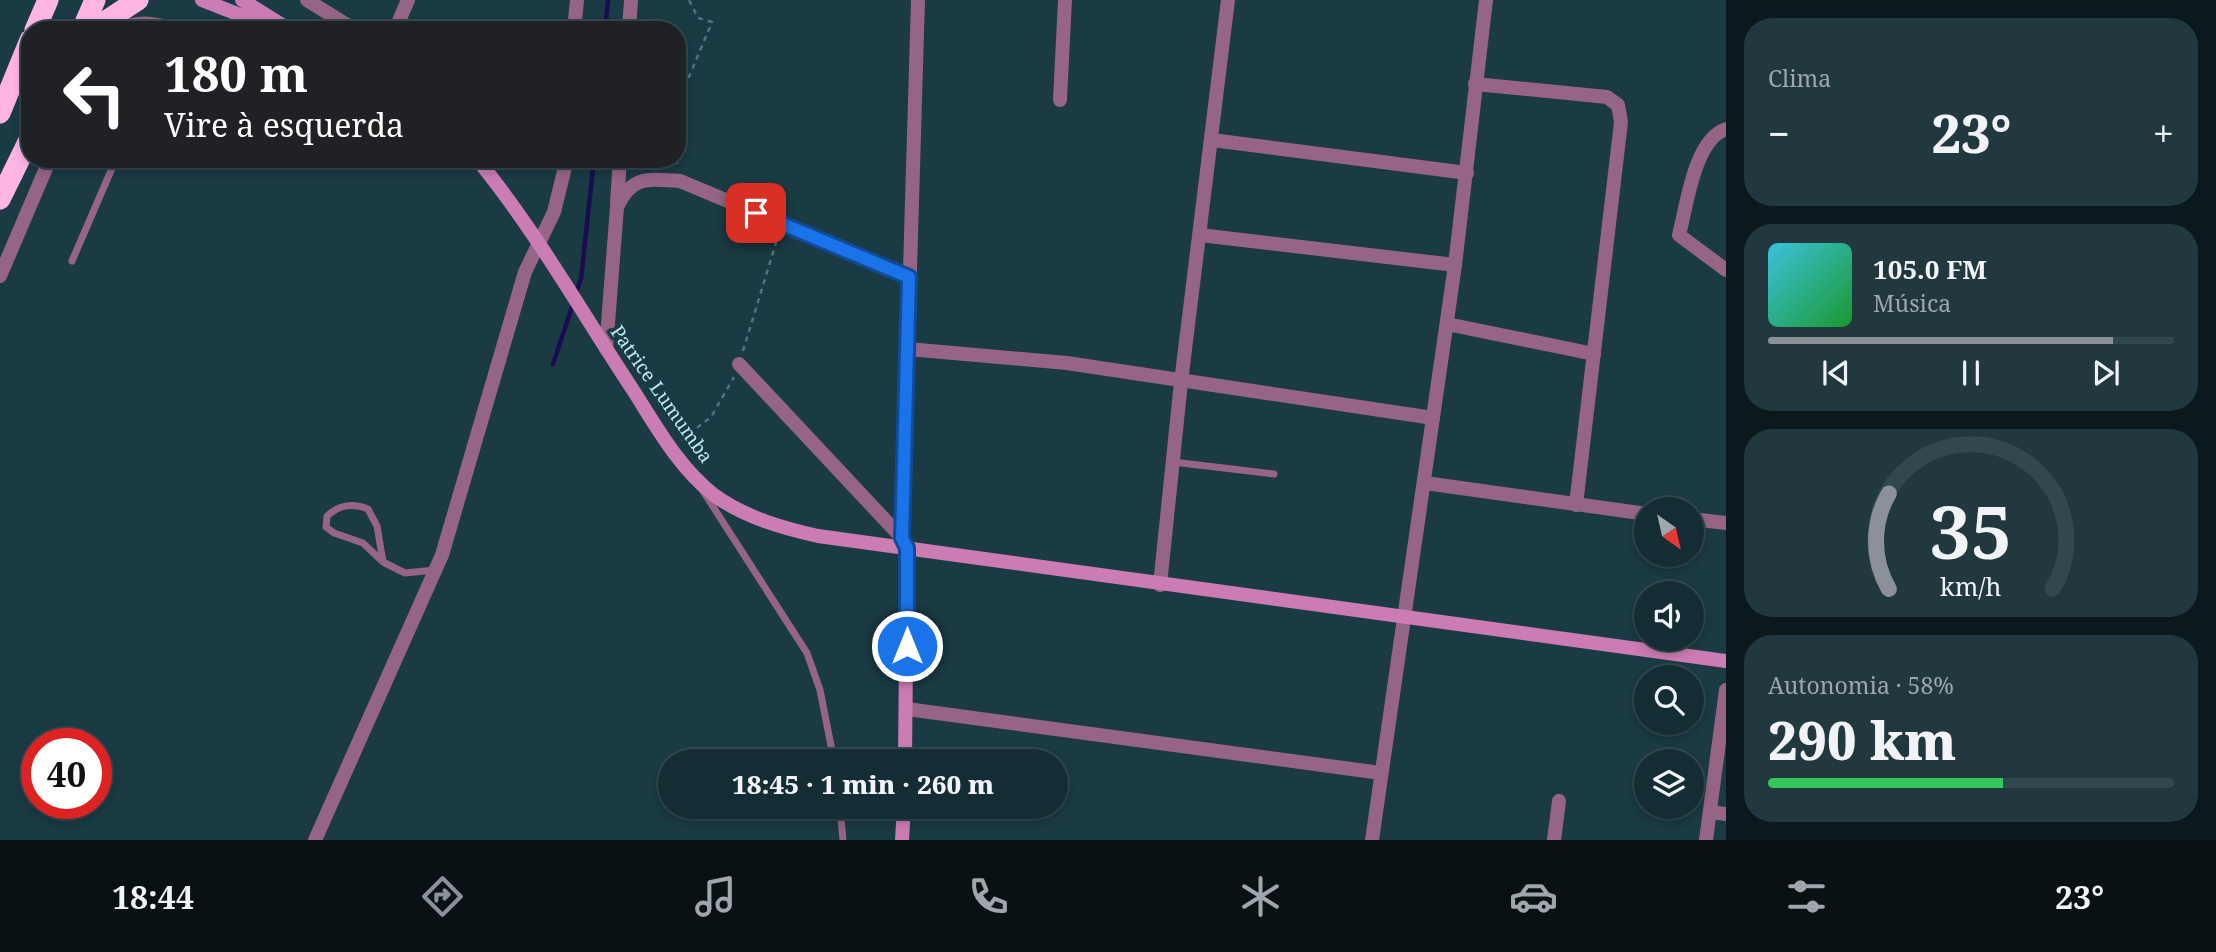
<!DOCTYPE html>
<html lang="pt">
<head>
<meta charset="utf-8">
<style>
	:root { --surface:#142c33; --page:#21383f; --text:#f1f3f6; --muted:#9da7ac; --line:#33484e; --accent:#8c9099 }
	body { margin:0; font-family:"Noto Serif",serif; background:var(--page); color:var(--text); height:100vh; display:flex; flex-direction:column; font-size:26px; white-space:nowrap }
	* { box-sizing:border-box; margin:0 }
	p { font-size:23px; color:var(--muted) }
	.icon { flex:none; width:38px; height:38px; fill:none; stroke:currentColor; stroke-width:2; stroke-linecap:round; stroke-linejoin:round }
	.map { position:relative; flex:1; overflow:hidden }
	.drawer { display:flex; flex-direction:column; gap:18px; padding:18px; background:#0b181c; width:490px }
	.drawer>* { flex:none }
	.top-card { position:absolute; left:21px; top:21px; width:665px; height:147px; border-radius:28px; box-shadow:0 4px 10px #0003,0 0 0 2px var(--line); background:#202124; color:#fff; overflow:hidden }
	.needle { width:46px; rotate:146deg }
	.fabs { position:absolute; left:1634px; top:497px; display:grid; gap:14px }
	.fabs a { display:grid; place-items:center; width:70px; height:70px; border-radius:50%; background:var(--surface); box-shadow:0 4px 10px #0003,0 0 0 2px var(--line); font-size:35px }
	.speed { position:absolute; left:21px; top:728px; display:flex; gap:14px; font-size:35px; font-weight:700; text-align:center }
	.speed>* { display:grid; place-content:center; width:91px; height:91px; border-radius:50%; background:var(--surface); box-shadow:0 4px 10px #0003,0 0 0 2px var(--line); line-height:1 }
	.speed .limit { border:10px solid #d22; background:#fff; color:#111 }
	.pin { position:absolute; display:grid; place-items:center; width:60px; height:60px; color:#fff; margin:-30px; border-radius:14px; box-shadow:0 4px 10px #0006 }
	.me { position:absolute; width:77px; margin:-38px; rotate:0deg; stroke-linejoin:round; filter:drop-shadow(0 0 5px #0008) }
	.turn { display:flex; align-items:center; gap:24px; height:147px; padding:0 28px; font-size:32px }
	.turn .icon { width:91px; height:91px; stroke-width:2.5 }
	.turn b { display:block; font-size:49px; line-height:60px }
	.big { font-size:52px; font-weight:800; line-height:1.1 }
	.drawer .widget { flex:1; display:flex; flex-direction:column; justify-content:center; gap:10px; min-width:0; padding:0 24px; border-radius:28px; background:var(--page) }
	.drawer .dial { align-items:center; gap:0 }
	.dial svg { height:182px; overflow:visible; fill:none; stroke:var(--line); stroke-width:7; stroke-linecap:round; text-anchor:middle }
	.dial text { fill:var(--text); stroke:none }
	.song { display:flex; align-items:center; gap:21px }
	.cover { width:84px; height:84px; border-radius:10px; background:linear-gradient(135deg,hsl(190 70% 55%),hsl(130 70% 35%)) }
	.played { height:7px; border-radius:4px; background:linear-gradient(90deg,var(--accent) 85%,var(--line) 85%) }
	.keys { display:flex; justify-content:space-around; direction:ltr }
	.heat { display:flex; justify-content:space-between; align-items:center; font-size:38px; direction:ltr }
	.charge { height:10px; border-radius:5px; background:linear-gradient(90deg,#34c759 58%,var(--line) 0) }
	.trip { position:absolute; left:658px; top:749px; width:410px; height:70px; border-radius:35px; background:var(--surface); box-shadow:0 4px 10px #0003,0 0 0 2px var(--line); font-weight:800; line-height:70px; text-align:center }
	.menu { display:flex; height:112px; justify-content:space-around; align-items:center; background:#081214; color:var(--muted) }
	.menu .icon { width:49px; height:49px }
	.menu .current { color:var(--accent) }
	.menu b { font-size:32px; color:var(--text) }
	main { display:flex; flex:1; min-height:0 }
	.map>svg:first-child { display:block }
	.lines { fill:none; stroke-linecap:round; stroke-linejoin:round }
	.stream { stroke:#180d51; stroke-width:4.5 }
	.path { stroke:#507581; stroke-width:2.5; stroke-dasharray:5 5; stroke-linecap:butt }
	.lane { stroke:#966485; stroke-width:7 }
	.street { stroke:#966485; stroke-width:14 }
	.secondary { stroke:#cb7cb2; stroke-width:14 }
	.highway { stroke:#feb4e5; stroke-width:21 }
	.route-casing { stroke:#114b97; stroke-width:18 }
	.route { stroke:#1a73e8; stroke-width:12 }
	.labels { text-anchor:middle; stroke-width:7; stroke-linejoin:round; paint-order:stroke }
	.street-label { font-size:19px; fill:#bbe9f8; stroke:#1a3a44 }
</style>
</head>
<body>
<main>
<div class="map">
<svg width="1726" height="840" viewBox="0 0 1726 840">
	<rect width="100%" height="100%" fill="#1a3a44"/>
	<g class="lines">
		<!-- stream -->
		<g class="stream">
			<polyline points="605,30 608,0"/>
			<polyline points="576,293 581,279 594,159"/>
			<polyline points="553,364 574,301"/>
		</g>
		<!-- path -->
		<g class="path">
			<polyline points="677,116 683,91 712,22 698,18 689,0"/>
			<polyline points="676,159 678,167"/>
			<polyline points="743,351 778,236"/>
			<polyline points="681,440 711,417 734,377"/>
		</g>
		<!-- lane -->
		<g class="lane">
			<polyline points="72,261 116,159"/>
			<polyline points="1173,462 1274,474"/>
			<polyline points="703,491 807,653 820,690 834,761"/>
			<path d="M383,562L363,543L334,533L326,527L327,516C340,504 353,503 368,509L377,526L383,562L405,573L435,570"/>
			<polyline points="840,807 843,840"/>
		</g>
		<!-- street -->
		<g class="street">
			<polyline points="307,0 355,30"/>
			<path d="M119,30C139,19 158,24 179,30"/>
			<polyline points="395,30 408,0"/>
			<polyline points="574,30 577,0"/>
			<polyline points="629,30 631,0"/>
			<polyline points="1475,84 1607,97 1618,105 1621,122 1576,505"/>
			<polyline points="1060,100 1065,0"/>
			<path d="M1726,129C1694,140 1687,205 1679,235L1726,270"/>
			<polyline points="1212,140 1467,173"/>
			<polyline points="617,202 620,159"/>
			<polyline points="1200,235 1455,265"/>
			<polyline points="0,276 50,159"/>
			<polyline points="1447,324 1594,354"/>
			<path d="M606,349L617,207C632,175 648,179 680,181L909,277"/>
			<polyline points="908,349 1067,363 1433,418"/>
			<polyline points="739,364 902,538"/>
			<polyline points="1425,483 1647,514"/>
			<polyline points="1692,519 1726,523"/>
			<polyline points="907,548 902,538 918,0"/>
			<polyline points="1160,585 1181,382 1228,0"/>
			<polyline points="907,709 1381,773"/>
			<polyline points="1710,812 1726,814"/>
			<polyline points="315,840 442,555 525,272 554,212 567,159"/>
			<polyline points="1372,840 1455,265 1486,0"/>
			<polyline points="1554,840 1559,801"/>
			<polyline points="1706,840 1726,690"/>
		</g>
		<!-- secondary -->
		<g class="secondary">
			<polyline points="202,0 240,15 274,22"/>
			<polyline points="242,0 290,30"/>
			<path d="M477,159C536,231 582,313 633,390C656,426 679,468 714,495C744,517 782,528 818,536L1726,661"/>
			<polyline points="905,761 907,548"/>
			<polyline points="902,840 904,807"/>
		</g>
		<!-- highway -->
		<g class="highway">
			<polyline points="35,30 48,0"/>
			<polyline points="82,30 95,0"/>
			<polyline points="92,30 138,0"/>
			<polyline points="0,113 30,40"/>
			<polyline points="0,199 30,138"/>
		</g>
	</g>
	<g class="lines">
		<defs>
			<polyline id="route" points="756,213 909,277 902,538 907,548 907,646"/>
		</defs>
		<!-- route casing -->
		<use href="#route" class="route-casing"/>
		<!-- route -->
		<use href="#route" class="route"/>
	</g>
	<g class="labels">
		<!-- street labels -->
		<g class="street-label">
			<text transform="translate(662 394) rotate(55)" y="7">Patrice Lumumba</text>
		</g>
	</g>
</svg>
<div class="fabs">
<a><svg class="needle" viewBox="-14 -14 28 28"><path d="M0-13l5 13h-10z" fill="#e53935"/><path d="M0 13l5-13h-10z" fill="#9da7ac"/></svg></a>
<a><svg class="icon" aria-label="sound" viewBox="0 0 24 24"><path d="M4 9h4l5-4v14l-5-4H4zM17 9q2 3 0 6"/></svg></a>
<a><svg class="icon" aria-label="search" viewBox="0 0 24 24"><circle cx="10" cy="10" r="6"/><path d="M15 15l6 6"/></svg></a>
<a><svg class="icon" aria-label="layers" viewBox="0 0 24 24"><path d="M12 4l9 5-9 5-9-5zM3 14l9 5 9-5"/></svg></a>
</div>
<div class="speed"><div class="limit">40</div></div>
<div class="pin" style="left:756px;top:213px;background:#d93025"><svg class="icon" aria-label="arrive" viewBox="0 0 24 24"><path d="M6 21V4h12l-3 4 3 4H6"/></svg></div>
<svg class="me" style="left:907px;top:646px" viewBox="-20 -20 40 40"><circle r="17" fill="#1a73e8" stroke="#fff" stroke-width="3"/><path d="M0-11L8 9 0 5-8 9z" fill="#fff"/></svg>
<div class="trip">18:45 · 1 min · 260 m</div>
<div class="top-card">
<div class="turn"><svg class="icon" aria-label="left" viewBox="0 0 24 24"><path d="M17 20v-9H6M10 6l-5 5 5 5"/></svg><div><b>180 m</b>Vire à esquerda</div></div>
</div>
</div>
<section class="drawer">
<div class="widget"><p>Clima</p>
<div class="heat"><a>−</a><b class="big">23°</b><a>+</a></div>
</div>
<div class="widget">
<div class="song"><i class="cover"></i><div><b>105.0 FM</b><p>Música</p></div></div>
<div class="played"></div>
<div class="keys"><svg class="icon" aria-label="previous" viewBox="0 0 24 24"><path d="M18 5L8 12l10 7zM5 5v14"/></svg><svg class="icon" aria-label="pause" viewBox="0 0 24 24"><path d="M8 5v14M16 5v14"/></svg><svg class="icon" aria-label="next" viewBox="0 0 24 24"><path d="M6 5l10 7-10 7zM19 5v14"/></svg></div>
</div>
<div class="widget dial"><svg viewBox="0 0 100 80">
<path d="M14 69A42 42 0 1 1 86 69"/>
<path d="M14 69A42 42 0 0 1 14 27" stroke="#8c9099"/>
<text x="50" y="56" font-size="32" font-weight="700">35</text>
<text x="50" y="72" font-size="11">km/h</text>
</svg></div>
<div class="widget"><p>Autonomia · 58%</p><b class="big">290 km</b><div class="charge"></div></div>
</section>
</main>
<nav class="menu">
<b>18:44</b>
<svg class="icon current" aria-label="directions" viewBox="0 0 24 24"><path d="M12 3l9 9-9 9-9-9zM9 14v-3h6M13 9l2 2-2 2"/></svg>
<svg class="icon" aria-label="music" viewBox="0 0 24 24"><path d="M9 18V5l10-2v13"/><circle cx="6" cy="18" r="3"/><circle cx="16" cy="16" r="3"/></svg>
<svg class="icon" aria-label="phone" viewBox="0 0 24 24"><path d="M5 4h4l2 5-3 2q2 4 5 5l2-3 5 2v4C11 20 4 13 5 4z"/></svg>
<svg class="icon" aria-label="climate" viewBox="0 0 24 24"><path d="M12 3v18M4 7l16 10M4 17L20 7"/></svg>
<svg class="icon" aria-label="car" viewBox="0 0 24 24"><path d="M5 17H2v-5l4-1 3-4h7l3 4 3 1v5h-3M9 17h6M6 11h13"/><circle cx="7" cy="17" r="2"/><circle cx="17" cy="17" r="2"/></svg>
<svg class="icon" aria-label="filters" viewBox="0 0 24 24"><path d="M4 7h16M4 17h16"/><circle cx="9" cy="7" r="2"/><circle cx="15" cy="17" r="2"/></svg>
<b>23°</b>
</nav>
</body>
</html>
